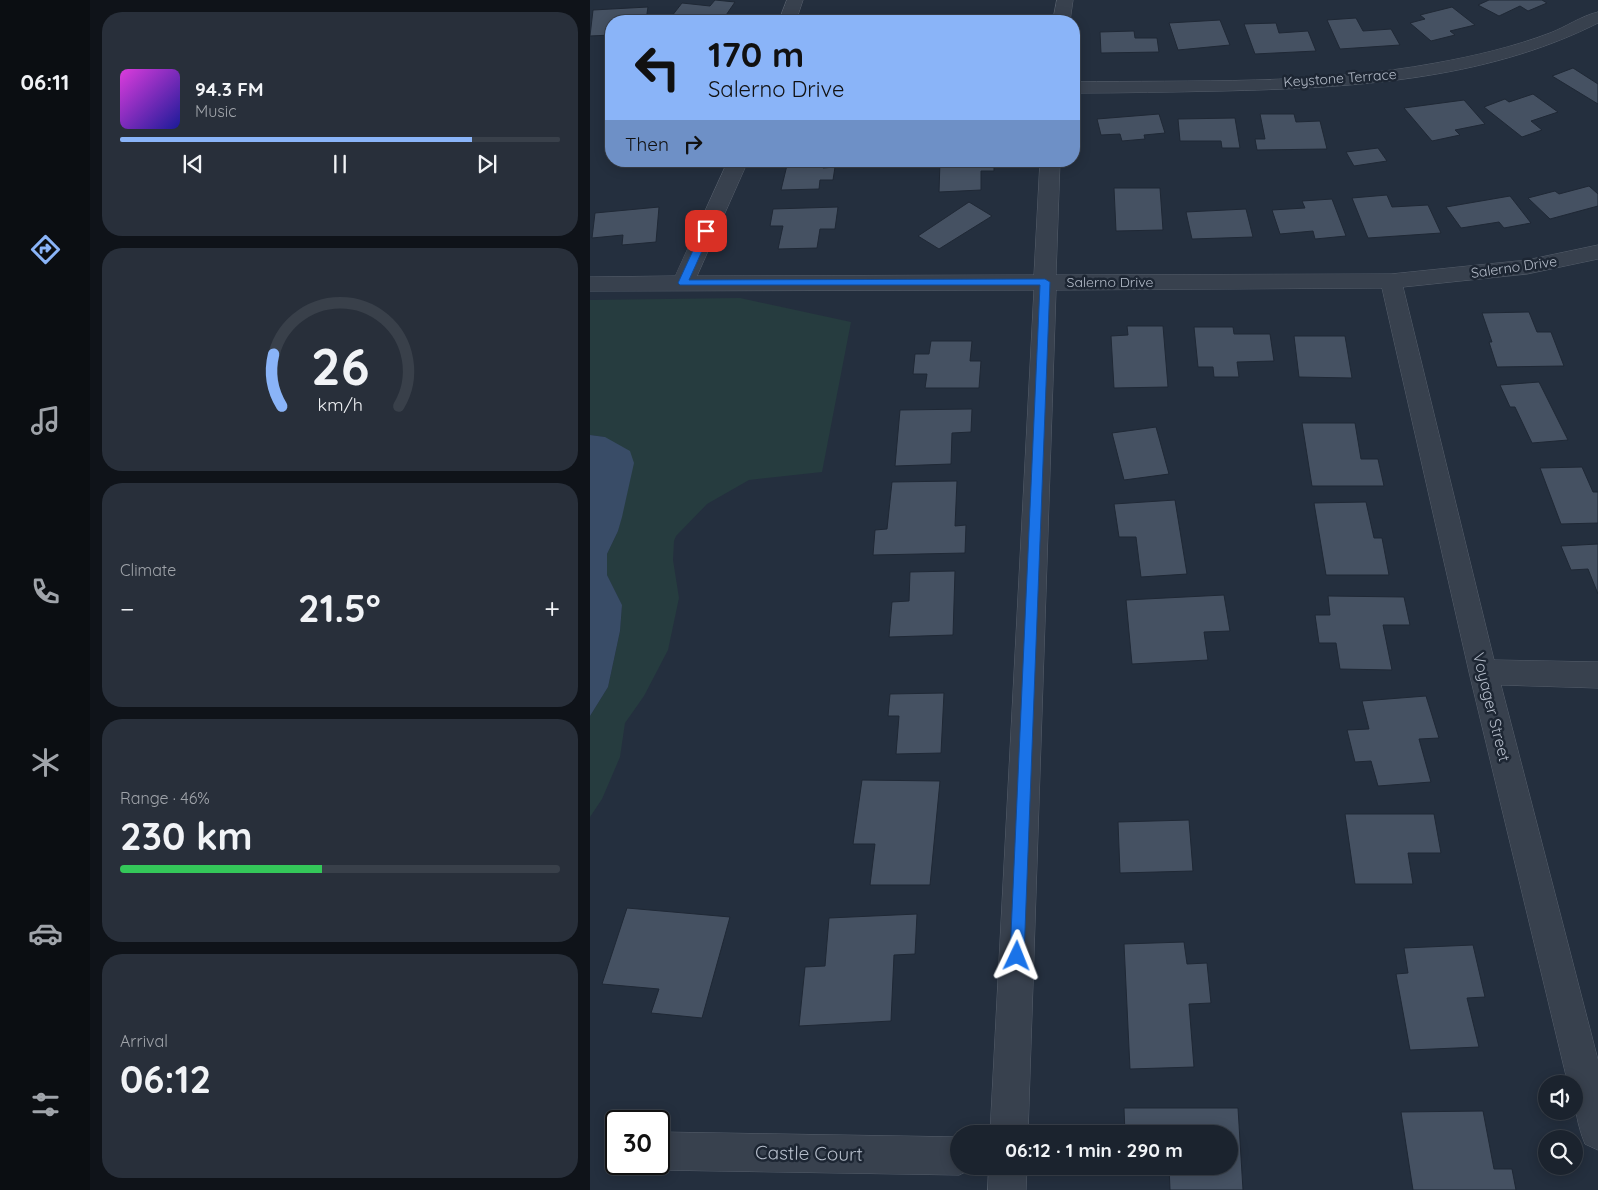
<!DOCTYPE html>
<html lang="en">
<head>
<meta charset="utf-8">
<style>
	:root { --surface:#1b232e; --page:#282f3a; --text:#f1f3f6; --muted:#a0a4aa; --line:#39404a; --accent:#8ab4f8 }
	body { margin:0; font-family:Quicksand,sans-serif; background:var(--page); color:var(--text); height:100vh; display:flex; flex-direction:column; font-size:19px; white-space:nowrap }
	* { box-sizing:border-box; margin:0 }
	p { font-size:16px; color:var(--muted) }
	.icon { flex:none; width:28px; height:28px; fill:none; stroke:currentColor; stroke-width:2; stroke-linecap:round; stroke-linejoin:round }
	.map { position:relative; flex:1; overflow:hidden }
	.drawer { display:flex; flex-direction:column; gap:12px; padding:12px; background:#0f1319; width:500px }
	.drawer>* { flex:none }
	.top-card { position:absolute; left:15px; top:15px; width:475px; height:152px; border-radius:20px; box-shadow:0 2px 12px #0003,0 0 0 1px var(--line); background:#8ab4f8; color:#111; overflow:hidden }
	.fabs { position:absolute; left:948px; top:1075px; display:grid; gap:10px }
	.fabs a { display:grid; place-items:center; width:45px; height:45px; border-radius:50%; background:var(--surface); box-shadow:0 2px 12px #0003,0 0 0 1px var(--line); font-size:25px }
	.speed { position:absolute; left:15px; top:1110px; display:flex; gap:10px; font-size:25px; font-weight:700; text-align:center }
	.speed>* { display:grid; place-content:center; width:65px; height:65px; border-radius:50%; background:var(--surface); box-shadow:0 2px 12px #0003,0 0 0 1px var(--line); line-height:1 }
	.speed .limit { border:2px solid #111; border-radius:8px; background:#fff; color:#111 }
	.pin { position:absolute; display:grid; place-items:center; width:42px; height:42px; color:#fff; margin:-21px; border-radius:10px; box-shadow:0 2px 8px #0006 }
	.me { position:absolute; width:55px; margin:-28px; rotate:2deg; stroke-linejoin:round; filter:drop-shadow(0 0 4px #0008) }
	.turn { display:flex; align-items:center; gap:18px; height:105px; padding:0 20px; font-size:22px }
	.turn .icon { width:65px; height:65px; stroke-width:2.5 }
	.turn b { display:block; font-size:35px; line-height:42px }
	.then { display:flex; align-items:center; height:48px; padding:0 20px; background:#0003; gap:10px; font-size:19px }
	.big { font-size:38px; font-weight:700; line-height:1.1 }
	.drawer .widget { flex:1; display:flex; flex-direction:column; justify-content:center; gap:8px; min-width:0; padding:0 18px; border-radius:20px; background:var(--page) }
	.drawer .dial { align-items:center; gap:0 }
	.dial svg { height:130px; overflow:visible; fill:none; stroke:var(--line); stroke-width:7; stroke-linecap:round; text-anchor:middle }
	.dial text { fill:var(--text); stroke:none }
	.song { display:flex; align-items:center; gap:15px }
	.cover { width:60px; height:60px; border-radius:8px; background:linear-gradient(135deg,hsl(300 70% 55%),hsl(240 70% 35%)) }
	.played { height:5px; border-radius:2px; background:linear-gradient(90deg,var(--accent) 80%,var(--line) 80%) }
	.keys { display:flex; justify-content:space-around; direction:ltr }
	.heat { display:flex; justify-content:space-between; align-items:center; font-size:28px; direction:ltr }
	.charge { height:8px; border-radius:4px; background:linear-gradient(90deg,#34c759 46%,var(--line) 0) }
	.trip { position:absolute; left:360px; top:1125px; width:288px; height:50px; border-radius:25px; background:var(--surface); box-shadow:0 2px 12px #0003,0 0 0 1px var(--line); font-weight:700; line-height:50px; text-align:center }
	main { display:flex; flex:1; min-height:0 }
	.dock { display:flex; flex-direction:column; width:90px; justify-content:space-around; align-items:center; background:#0b0e12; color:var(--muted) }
	.dock .icon { width:35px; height:35px }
	.dock .on { color:var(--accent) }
	.dock b { font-size:22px; color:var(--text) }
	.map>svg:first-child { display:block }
	.green { fill:#263c3f }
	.water { fill:#394c67 }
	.building { fill:#455162; stroke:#1f2835 }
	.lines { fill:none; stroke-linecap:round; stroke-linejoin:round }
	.street-casing { stroke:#565f6c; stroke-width:1 }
	.street { fill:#38414e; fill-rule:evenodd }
	.route { fill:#1a73e8; stroke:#114b97 }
	.labels { text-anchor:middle; stroke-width:5; stroke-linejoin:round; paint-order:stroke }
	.far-street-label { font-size:14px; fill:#b4bcc9; stroke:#1d2633 }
	.street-label { font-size:16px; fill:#b4bcc9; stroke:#1d2633 }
	.near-street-label { font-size:19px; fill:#b4bcc9; stroke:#1d2633 }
</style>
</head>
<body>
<main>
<nav class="dock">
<b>06:11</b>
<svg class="icon on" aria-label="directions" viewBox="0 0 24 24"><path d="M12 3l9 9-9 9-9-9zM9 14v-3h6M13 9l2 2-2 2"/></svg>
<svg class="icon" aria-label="music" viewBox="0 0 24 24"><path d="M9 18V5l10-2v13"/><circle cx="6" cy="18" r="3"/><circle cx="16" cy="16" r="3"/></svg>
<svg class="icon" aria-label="phone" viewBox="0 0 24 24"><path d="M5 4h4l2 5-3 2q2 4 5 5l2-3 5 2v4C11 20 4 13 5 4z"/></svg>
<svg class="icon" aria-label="climate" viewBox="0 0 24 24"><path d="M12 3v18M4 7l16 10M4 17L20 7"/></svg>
<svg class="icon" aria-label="car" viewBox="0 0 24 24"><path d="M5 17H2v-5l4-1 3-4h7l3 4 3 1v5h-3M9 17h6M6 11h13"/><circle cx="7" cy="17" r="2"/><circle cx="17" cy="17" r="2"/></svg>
<svg class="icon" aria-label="filters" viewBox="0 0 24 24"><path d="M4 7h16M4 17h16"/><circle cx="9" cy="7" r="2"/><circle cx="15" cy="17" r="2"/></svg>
</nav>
<section class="drawer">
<div class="widget">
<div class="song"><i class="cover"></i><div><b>94.3 FM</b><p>Music</p></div></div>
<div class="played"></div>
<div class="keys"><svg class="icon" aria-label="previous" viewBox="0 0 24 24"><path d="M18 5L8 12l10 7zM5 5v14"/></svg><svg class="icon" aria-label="pause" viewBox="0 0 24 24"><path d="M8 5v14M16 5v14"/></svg><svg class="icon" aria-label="next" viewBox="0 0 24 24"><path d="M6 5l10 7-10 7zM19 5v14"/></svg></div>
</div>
<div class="widget dial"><svg viewBox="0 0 100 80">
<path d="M14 69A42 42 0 1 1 86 69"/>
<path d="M14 69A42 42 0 0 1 9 37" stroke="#8ab4f8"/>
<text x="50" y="56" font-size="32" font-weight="700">26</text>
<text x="50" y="72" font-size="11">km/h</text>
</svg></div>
<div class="widget"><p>Climate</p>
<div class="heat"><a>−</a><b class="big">21.5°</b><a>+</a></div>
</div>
<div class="widget"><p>Range · 46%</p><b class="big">230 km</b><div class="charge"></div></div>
<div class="widget"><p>Arrival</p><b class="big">06:12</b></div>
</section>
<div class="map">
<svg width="1008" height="1190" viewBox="0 0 1008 1190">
	<rect width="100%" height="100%" fill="#242f3e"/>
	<!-- green -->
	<polygon class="green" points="150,298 261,322 232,472 159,480 117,504 86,536 84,541 83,560 89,598 78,650 54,696 35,723 30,757 12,799 0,817 0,716 18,687 30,631 32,605 17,575 17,554 28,531 41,475 15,437 0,435 0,300"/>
	<!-- water -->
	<polygon class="water" points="0,435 15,437 40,451 44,463 32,517 28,531 17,554 17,575 32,605 30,631 18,687 0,716"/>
	<!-- building -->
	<g class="building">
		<polygon points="125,0 145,2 132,21 78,21 92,3 120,6"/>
		<polygon points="899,0 952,0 957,3 938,11 930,6 909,16 888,5"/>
		<polygon points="58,7 56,20 21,21 21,35 0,36 3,10"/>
		<polygon points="862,7 885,25 860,31 865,35 841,41 820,23 835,19 830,15"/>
		<polygon points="766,18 773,31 801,29 810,45 750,49 737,20"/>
		<polygon points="630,20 640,45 588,50 579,23"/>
		<polygon points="686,23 689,33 718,31 726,51 665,54 654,24"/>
		<polygon points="544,31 545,38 567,38 569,52 511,53 510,32"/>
		<polygon points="983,68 1008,84 1008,104 962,76"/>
		<polygon points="943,94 968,112 941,121 952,130 932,137 894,107 915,99 919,102"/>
		<polygon points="874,100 895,124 865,130 870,135 842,141 814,108"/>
		<polygon points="569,114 575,133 554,135 555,139 532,141 530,134 511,135 507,119"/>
		<polygon points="670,114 704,114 706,122 730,121 737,149 667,150 665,139 675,139"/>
		<polygon points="645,118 650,148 632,148 631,141 590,141 588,119"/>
		<polygon points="788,148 797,161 764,166 756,152"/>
		<polygon points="198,161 234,161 233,168 245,167 243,180 230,180 229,189 191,190"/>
		<polygon points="350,161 404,161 404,171 391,171 391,190 349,192"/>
		<polygon points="999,186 1008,194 1008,206 960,219 938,198 965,191 969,194"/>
		<polygon points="524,188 570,188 573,230 526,231"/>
		<polygon points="797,195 802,207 838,205 851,233 778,238 762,198"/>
		<polygon points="920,196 941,223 914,228 909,222 871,228 856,207"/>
		<polygon points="742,199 756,236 725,239 723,231 690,234 682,210 715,208 712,201"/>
		<polygon points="379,202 402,216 349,249 328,236"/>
		<polygon points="69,207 66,242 32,245 33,235 2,238 5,213"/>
		<polygon points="248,207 245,229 230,229 227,248 188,249 193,226 180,226 183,209"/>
		<polygon points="656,209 663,237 602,239 596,212"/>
		<polygon points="939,312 947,332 961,332 974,366 907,367 899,342 902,342 892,313"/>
		<polygon points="537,326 573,326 578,387 524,388 521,336 538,335"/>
		<polygon points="604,327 643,327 644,334 680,334 684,361 647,362 649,377 624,377 623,367 608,367"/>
		<polygon points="704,336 755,336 762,378 709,377"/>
		<polygon points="341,341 382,341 380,361 391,361 389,388 335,388 337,374 323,374 325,354 339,354"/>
		<polygon points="949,382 978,440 942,443 925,407 920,407 910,385"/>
		<polygon points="382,409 381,432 362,433 361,464 305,466 310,410"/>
		<polygon points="712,423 765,423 771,459 788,459 794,486 722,486"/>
		<polygon points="566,427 579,474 534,480 522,433"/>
		<polygon points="992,467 1003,492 1008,492 1008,523 971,524 950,468"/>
		<polygon points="367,481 365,526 376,525 375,553 283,555 285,530 297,529 302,482"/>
		<polygon points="585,500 597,574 551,577 546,537 529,537 524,504"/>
		<polygon points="776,502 784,538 792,538 799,575 736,575 724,503"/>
		<polygon points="1008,544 1008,594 998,569 981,570 971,546"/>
		<polygon points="365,571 363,635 299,637 302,602 319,601 320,572"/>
		<polygon points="634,595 640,631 614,632 618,660 542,664 536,600"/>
		<polygon points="738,596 814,597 820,625 793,625 802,670 750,669 746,643 729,643 725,615 740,615"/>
		<polygon points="354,693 351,753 306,754 309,716 298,716 300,694"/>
		<polygon points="836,696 849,738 829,739 841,782 788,786 781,761 765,762 757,730 779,729 772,701"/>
		<polygon points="272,780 350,781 340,885 280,885 285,844 263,844"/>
		<polygon points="755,814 844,814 851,853 818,853 823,884 765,884"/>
		<polygon points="599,820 603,871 530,873 528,822"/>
		<polygon points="37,908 140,917 112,1018 61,1013 69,989 12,984"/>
		<polygon points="327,914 325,954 304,955 301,1021 209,1026 215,967 235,966 239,918"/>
		<polygon points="594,942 597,964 617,963 621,1003 599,1004 604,1067 540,1069 534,944"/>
		<polygon points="883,945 895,997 877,998 889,1047 820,1050 806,974 818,973 814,948"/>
		<polygon points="534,1108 648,1108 653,1190 580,1190 579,1166 639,1166 639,1134 535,1134"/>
		<polygon points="893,1111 904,1169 922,1169 926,1190 823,1190 811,1112"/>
	</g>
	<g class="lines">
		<defs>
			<g id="street">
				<polygon points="197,0 213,0 206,21 189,21"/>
				<polygon points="467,0 483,0 480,21 463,21"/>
				<path d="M1008,12V23C893,81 758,88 631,91C582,92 533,93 484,93V82C604,80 728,85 846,63C885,56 923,47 960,33C976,27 991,16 1008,12Z"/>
				<path d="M138,161H158L107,276L444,275L450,161H470L466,275L801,274L937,260L1008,245V259L937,274L813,287L904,660L1008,662V688L911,685L1008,1060V1150L995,1144C987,1124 984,1106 984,1084H978L879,672L792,288L466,290L438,1134H400L444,290L0,291V277L85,276Z"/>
				<polygon points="69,1132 369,1137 369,1166 383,1166 382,1169 369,1175 69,1170 56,1164 69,1164"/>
				<polygon points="399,1166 437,1166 436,1190 398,1190"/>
			</g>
		</defs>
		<!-- street casing -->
		<use href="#street" class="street-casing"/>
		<!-- street -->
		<use href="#street" class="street"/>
	</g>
	<!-- route -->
	<polygon class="route" points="116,228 121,231 99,280 455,279 460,282 434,956 432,960 427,963 422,960 420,956 450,285 90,285 88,283 112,231"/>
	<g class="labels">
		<!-- far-street labels -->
		<g class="far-street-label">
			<text transform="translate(750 78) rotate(-4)" y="5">Keystone Terrace</text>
			<text transform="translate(924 267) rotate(-8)" y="5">Salerno Drive</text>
			<text x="520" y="287">Salerno Drive</text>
		</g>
		<!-- street labels -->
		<g class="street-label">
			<text transform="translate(902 707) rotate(76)" y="6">Voyager Street</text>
		</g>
		<!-- near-street labels -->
		<g class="near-street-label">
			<text transform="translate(219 1153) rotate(1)" y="7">Castle Court</text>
		</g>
	</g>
</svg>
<div class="fabs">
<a><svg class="icon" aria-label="sound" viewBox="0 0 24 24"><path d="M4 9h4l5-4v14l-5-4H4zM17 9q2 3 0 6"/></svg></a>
<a><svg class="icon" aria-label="search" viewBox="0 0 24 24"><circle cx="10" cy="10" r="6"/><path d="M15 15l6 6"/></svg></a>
</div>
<div class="speed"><div class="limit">30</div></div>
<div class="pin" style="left:116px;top:231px;background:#d93025"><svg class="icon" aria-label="arrive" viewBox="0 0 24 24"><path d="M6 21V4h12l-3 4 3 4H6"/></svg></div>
<svg class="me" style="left:427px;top:956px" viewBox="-20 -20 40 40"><path d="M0-17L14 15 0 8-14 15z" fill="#1a73e8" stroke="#fff" stroke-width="4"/></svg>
<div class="trip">06:12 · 1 min · 290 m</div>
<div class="top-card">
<div class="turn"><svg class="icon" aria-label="left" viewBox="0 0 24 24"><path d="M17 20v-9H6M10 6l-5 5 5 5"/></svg><div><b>170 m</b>Salerno Drive</div></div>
<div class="then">Then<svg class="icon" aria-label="right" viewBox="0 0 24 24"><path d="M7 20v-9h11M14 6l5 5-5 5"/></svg></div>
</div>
</div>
</main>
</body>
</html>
